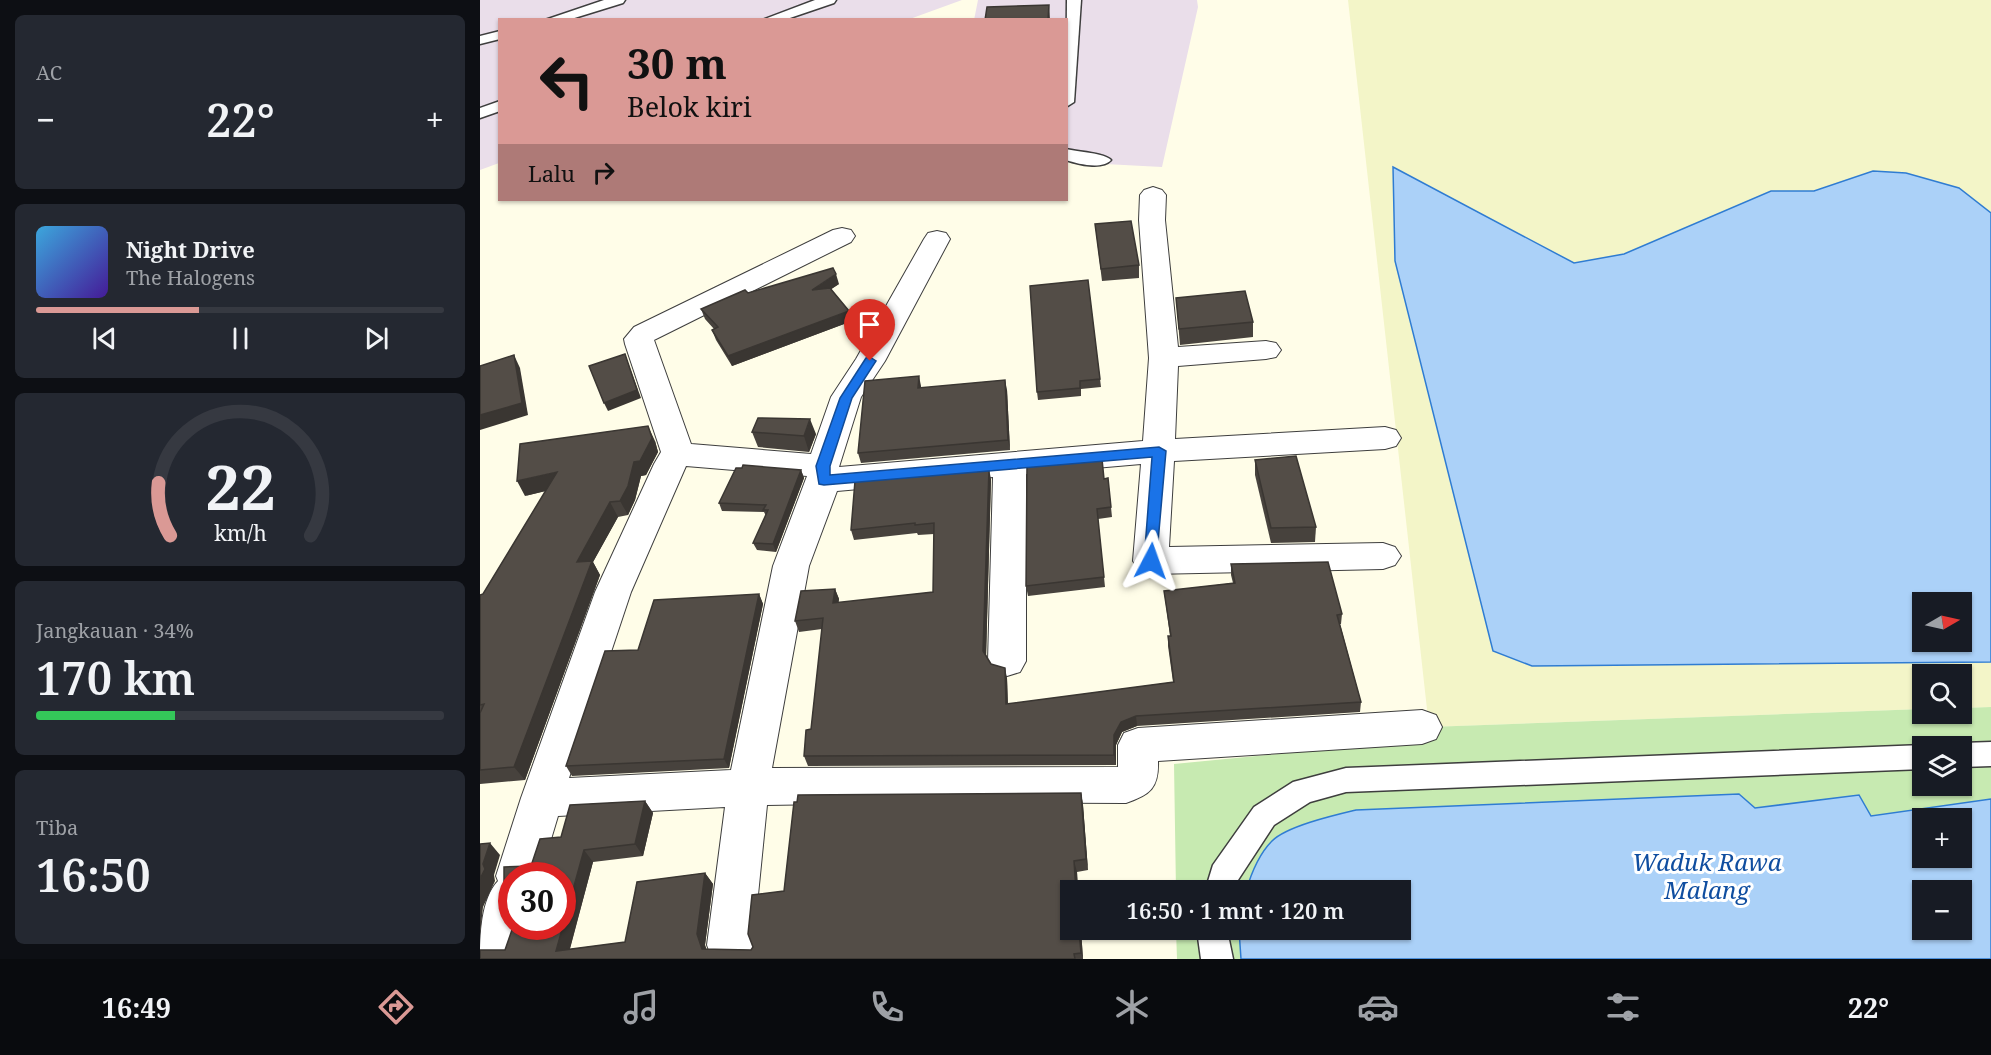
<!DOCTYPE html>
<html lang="id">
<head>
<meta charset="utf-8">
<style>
	:root { --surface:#171b24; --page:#242831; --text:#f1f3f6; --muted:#9ea1a6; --line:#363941; --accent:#da9995 }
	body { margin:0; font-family:"Noto Serif",serif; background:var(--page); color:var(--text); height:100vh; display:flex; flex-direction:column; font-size:22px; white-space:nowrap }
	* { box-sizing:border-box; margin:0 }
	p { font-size:20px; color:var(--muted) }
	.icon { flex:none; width:33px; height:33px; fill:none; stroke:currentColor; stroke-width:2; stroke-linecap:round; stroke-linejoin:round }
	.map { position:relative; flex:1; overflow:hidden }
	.details { display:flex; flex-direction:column; gap:15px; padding:15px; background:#0d0f14; width:480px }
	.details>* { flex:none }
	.hud { position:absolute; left:18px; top:18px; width:570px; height:183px; border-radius:0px; box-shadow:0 2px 4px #0004; background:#da9995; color:#111; overflow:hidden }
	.needle { width:39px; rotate:81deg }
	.buttons { position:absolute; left:1432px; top:592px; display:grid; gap:12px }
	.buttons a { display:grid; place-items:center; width:60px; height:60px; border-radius:0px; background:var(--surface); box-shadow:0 2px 4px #0004; font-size:30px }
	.speed { position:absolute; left:18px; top:862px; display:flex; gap:12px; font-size:30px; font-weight:700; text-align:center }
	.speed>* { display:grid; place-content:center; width:78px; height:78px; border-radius:50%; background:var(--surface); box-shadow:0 2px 4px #0004; line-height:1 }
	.speed .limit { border:9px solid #d22; background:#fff; color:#111 }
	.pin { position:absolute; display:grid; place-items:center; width:51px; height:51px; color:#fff; margin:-62px -26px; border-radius:50% 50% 50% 0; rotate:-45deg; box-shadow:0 0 6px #0007 }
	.pin .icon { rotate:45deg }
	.me { position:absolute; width:66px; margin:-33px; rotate:4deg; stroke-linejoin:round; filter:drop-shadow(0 0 4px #0008) }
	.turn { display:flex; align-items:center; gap:21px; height:126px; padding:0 30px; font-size:27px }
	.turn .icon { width:78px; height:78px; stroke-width:2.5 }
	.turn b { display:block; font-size:42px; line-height:51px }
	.then { display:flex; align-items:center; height:57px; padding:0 30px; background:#0003; gap:12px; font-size:22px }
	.big { font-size:45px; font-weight:600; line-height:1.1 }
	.details .widget { flex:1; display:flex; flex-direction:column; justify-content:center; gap:9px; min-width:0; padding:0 21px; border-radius:9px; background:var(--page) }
	.details .dial { align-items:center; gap:0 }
	.dial svg { height:156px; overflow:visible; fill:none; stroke:var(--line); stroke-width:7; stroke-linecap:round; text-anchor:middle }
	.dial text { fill:var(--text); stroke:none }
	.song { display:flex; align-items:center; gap:18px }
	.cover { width:72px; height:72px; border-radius:9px; background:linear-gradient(135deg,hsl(200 70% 55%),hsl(260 70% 35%)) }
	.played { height:6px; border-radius:3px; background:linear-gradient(90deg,var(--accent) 40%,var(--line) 40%) }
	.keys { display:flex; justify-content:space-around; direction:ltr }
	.heat { display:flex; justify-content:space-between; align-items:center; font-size:33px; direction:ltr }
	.charge { height:9px; border-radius:4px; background:linear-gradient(90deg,#34c759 34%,var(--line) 0) }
	.trip { position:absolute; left:580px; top:880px; width:351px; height:60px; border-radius:0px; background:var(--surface); box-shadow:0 2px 4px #0004; font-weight:600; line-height:60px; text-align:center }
	.tab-bar { display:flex; height:96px; justify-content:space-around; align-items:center; background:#090b0e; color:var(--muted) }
	.tab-bar .icon { width:42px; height:42px }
	.tab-bar .on { color:var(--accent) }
	.tab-bar b { font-size:27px; color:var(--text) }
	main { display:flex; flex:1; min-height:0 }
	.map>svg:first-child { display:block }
	.industrial { fill:#eadeea }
	.farmland { fill:#f3f5c8; fill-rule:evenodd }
	.green { fill:#c7eab1; fill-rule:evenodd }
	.water { fill:#abd1f8; stroke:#2f7cd2; stroke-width:1.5; fill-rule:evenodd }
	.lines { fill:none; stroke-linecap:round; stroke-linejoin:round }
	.lane-casing { stroke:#3e3e3e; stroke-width:3 }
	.street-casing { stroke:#3e3e3e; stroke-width:2 }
	.lane { fill:#fff; fill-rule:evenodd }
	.street { fill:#fff; fill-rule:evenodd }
	.wall { fill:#47423d }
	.shaded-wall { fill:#3a3632 }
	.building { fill:#534d47; stroke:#3a3632; stroke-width:1.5 }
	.route { fill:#1a73e8; stroke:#114b97; stroke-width:1.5 }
	.labels { text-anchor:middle; stroke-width:6; stroke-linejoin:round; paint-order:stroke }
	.near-water-label { font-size:24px; font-style:italic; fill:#104ea0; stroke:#fff }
</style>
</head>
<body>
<main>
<section class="details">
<div class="widget"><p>AC</p>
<div class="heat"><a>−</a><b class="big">22°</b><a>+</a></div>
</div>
<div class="widget">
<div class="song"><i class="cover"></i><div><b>Night Drive</b><p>The Halogens</p></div></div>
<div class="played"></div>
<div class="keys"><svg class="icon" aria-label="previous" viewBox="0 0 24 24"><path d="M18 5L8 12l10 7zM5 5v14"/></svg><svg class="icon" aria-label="pause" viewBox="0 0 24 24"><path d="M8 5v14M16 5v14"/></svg><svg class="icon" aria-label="next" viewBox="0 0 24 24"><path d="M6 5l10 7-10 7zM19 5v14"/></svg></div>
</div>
<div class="widget dial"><svg viewBox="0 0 100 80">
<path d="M14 69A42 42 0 1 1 86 69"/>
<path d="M14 69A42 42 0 0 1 8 42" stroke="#da9995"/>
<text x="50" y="56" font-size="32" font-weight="700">22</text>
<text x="50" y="72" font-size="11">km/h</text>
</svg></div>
<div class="widget"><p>Jangkauan · 34%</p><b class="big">170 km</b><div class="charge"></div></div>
<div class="widget"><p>Tiba</p><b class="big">16:50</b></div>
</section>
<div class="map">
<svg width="1511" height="959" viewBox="0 0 1511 959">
	<rect width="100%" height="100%" fill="#fffde8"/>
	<!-- industrial -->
	<g class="industrial">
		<polygon points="0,0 482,0 427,20 20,20 19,163 0,170"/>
		<polygon points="498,0 717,0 718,7 682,167 587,162 586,20 494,20"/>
	</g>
	<!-- farmland -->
	<path class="farmland" d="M868,0H1511V707L1482,708V675H1443V709L949,727ZM1443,603H1482V642H1443Z"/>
	<!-- green -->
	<path class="green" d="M1511,707V959H697L696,930H921V891H696L694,764L950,739L949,727L1443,709V714H1482V708ZM1443,747H1482V786H1443ZM1443,819H1482V858H1443ZM1443,891H1482V930H1443Z"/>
	<!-- water -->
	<g class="water">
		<path d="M913,167L1094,263L1144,254L1291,191H1334L1393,171L1426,173L1479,188L1511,213V662L1052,666L1013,651L915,261ZM1443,603H1482V642H1443Z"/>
		<path d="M1259,794L1275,808L1379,795L1391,816L1511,799V959H761L759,930H921V891H766C771,874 779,854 792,841C807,826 855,815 876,810ZM1443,819H1482V858H1443ZM1443,891H1482V930H1443Z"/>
	</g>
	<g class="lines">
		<defs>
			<g id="lane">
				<polygon points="124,0 145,0 143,3 88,20 65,20"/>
				<polygon points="335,0 356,0 354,3 304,20 282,20"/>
				<polygon points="587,0 601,0 594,102 586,107"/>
				<polygon points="20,31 20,39 0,44 0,36"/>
				<polygon points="20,101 20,111 0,118 0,108"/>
				<path d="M586,149C598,152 625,153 631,160C622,170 598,164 586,160Z"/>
				<polygon points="1511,742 1511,766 1482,767 1482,747 1472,747 1482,743"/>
				<polygon points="1443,745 1449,747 1443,747 1443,769 866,792 830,802 794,825 758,880 755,891 725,891 733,865 774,807 813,782 866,768"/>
				<polygon points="717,930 747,930 753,959 721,959"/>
			</g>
			<path id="street" d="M673,187L682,190L686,195L685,220L698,347L786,341L796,343L801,350L796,357L786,359L698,366L695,439L905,427L916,430L921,438L916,446L905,449L694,461L689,547L903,543L915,547L921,556L915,565L903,569L671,574L659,570L653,561L661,464L546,474V661L540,672L527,676L514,672L508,661L513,477L357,491L329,566L292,768L638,767V745L644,733L658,728L942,710L956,715L962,727L956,739L942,744L678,761C679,788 670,795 646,803L466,802L287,805L273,945L278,959H232L227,945L245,807L78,816L60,876H32V927H45L35,959H0C0,935 1,899 18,881L16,876L41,798L115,592L174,464L181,452L145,344L144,339L154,327L353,230L362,228L371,230L375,236L371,242L174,340L211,444L331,454L351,397L376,359L444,239L448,233L457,231L466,233L470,239L405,361L381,397L359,467L663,441L669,358L659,220L660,195L664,190ZM206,466L327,476L293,566L251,770L89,778L151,592Z"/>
		</defs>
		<!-- lane casing -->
		<use href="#lane" class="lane-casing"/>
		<!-- street casing -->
		<use href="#street" class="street-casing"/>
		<!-- lane -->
		<use href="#lane" class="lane"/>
		<!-- street -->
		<use href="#street" class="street"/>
	</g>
	<!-- wall -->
	<g class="wall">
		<polygon points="615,224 659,265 659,278 622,281"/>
		<polygon points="608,280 621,387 601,389 601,396 558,400 557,392"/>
		<polygon points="359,284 351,289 369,311 372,321 252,366 236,340 232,330 234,329 225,319 221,309 268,293"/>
		<polygon points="696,298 773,322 773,337 700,345"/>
		<polygon points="441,386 441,388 527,390 530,450 381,463 378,453"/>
		<polygon points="272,432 336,434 329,452 278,447"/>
		<polygon points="175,441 178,452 166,475 161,476 155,500 148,515 138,517 113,562 120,575 45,780 0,784 0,595 3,594 66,491 45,496"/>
		<polygon points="775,460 836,527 835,542 791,543 775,475"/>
		<polygon points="321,470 324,478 296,552 277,550 273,543 286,516 284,512 242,511 239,503"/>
		<polygon points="628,478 632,517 618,519 625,587 548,596 546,586 624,479"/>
		<polygon points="511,479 506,655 511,664 527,678 528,704 693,682 688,646 688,636 690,636 684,591 753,583 751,575 751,564 862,614 861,624 860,624 881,702 880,712 657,726 642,732 636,745 636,765 328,766 324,756 331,729 342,629 319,632 315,621 355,589 359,599 358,603 453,592 454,534 438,535 437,533 374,540 371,530"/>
		<polygon points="279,594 283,604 249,768 92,776 86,766 158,650"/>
		<polygon points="601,793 603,805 608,870 597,872 598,891 591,891 591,930 601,930 603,959 0,959 0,950 25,950 33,927 82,927 82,876 32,876 32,922 24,913 24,867 51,866 60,839 81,837 90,805 165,801 173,813 163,856 113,862 90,949 145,942 157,882 225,873 233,884 225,945 226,949 271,950 273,947 268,934 272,895 304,891 314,802 317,802 318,795"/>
	</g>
	<!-- shaded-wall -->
	<g class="shaded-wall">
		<polygon points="569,5 570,20 568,20"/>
		<polygon points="356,274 359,284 335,300 332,290"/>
		<polygon points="369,311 372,321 252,366 248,356"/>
		<polygon points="145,354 161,398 128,411 124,403"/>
		<polygon points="34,355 40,368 48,415 0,430 0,415"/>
		<polygon points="439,376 441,386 441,399 438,388"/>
		<polygon points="525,380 527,390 530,450 528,440"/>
		<polygon points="330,419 336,434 329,452 324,436"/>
		<polygon points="168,426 175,441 178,452 166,475 161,476 155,500 148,515 140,501 154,462"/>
		<polygon points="509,469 511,479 506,661 503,651"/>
		<polygon points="321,470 324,478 296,552 293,544"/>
		<polygon points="77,472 85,486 45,496 37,481"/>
		<polygon points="130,502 138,517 113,562 120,575 45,780 34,767 97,562"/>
		<polygon points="355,589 359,599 357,614 353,603"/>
		<polygon points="279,594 283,604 249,768 244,759"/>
		<polygon points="525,668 527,678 528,714 526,704"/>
		<polygon points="656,716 657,726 642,732 636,745 636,765 634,755 634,735 641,722"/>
		<polygon points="601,793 603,805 608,870 606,859"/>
		<polygon points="165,801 173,813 163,856 155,844"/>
		<polygon points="10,843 20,855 14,875 15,881 3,907 0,935 0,879 3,864"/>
		<polygon points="104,850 113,862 87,959 76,951"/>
		<polygon points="594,861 597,872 598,891 596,891"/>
		<polygon points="225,873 233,884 225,945 230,959 222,949 217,934"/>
		<polygon points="599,930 601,930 603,959 601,953"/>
	</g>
	<!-- building -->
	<g class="building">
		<polygon points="569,5 568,20 505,20 507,7"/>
		<polygon points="651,221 659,265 621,269 615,224"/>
		<polygon points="353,268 356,274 332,290 350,288 369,311 248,356 232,330 238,327 221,309 265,290 268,293"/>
		<polygon points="608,280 620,379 600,381 600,388 557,392 550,286"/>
		<polygon points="765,291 773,322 699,329 696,298"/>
		<polygon points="145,354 157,390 124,403 109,366"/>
		<polygon points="34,355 42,403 0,415 0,366"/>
		<polygon points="439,376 438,388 525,380 528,440 378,453 385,381"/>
		<polygon points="278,418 330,419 324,436 272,432"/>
		<polygon points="168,426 172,438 160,461 154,462 148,486 140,501 130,502 97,562 112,561 34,767 0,770 0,713 4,704 0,705 0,595 3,594 77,472 37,481 40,444"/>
		<polygon points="816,456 836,527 791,528 775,460"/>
		<polygon points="622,459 624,479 628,478 631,507 617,509 624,577 546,586 547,466"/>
		<polygon points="263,465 321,470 293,544 273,543 288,510 283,510 286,505 239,503 256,468 262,468"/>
		<polygon points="509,469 503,651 511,664 525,668 526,704 694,682 688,636 691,636 684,591 755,583 751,564 848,562 862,614 857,615 881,702 656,716 641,722 634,735 634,755 324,756 326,730 331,729 343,618 315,621 321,591 355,589 353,603 453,592 454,523 435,525 435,523 371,530 375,481"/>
		<polygon points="279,594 244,759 86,766 125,651 158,650 174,600"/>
		<polygon points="601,793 606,859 594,861 596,891 591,891 591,930 599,930 601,953 594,954 595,959 0,959 0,950 25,950 33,927 82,927 82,876 32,876 32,913 24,913 24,867 51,866 60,839 81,837 90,805 165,801 155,844 104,850 76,951 145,942 157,882 225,873 217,934 222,949 271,950 273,947 268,934 272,895 304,891 314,802 317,802 318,795"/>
		<polygon points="10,843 3,864 5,869 0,879 0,844"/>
	</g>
	<!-- route -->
	<polygon class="route" points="390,357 396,361 372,398 350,466 350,475 679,447 686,451 676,565 666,565 664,561 672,457 344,485 339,484 336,466 360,398 386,358"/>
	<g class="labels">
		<!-- near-water labels -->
		<g class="near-water-label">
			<text x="1227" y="871">Waduk Rawa<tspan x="1227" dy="28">Malang</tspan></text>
		</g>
	</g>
</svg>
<div class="buttons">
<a><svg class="needle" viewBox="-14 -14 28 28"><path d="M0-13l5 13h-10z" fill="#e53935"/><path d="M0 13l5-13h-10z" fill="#9ea1a6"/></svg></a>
<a><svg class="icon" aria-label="search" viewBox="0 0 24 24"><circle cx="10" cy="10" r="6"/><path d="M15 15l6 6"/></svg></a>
<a><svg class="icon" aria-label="layers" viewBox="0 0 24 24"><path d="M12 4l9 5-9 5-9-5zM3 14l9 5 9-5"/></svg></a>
<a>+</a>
<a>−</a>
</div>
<div class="speed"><div class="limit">30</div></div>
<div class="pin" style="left:390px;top:361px;background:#d93025"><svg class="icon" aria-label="arrive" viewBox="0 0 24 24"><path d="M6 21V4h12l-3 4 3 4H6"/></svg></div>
<svg class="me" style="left:671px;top:561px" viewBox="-20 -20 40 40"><path d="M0-17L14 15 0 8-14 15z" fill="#1a73e8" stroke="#fff" stroke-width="4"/></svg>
<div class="trip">16:50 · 1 mnt · 120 m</div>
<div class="hud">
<div class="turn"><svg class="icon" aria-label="left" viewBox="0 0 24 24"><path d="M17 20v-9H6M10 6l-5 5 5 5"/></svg><div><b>30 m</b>Belok kiri</div></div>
<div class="then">Lalu<svg class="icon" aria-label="right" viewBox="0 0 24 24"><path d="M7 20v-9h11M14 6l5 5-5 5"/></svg></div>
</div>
</div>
</main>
<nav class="tab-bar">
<b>16:49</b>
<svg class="icon on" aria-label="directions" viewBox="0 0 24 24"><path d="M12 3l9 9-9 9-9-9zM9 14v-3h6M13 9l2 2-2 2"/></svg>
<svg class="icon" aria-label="music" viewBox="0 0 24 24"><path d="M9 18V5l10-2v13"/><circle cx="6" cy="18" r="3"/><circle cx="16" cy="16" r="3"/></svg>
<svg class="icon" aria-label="phone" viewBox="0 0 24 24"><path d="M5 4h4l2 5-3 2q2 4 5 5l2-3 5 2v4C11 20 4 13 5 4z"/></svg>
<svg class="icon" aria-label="climate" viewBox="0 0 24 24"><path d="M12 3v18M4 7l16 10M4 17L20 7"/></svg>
<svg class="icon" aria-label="car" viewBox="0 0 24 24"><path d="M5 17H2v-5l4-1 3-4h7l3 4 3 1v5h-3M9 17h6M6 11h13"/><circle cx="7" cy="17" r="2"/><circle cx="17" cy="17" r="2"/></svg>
<svg class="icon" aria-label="filters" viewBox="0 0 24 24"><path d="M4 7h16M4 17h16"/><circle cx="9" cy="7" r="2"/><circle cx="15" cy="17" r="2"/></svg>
<b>22°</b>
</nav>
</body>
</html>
